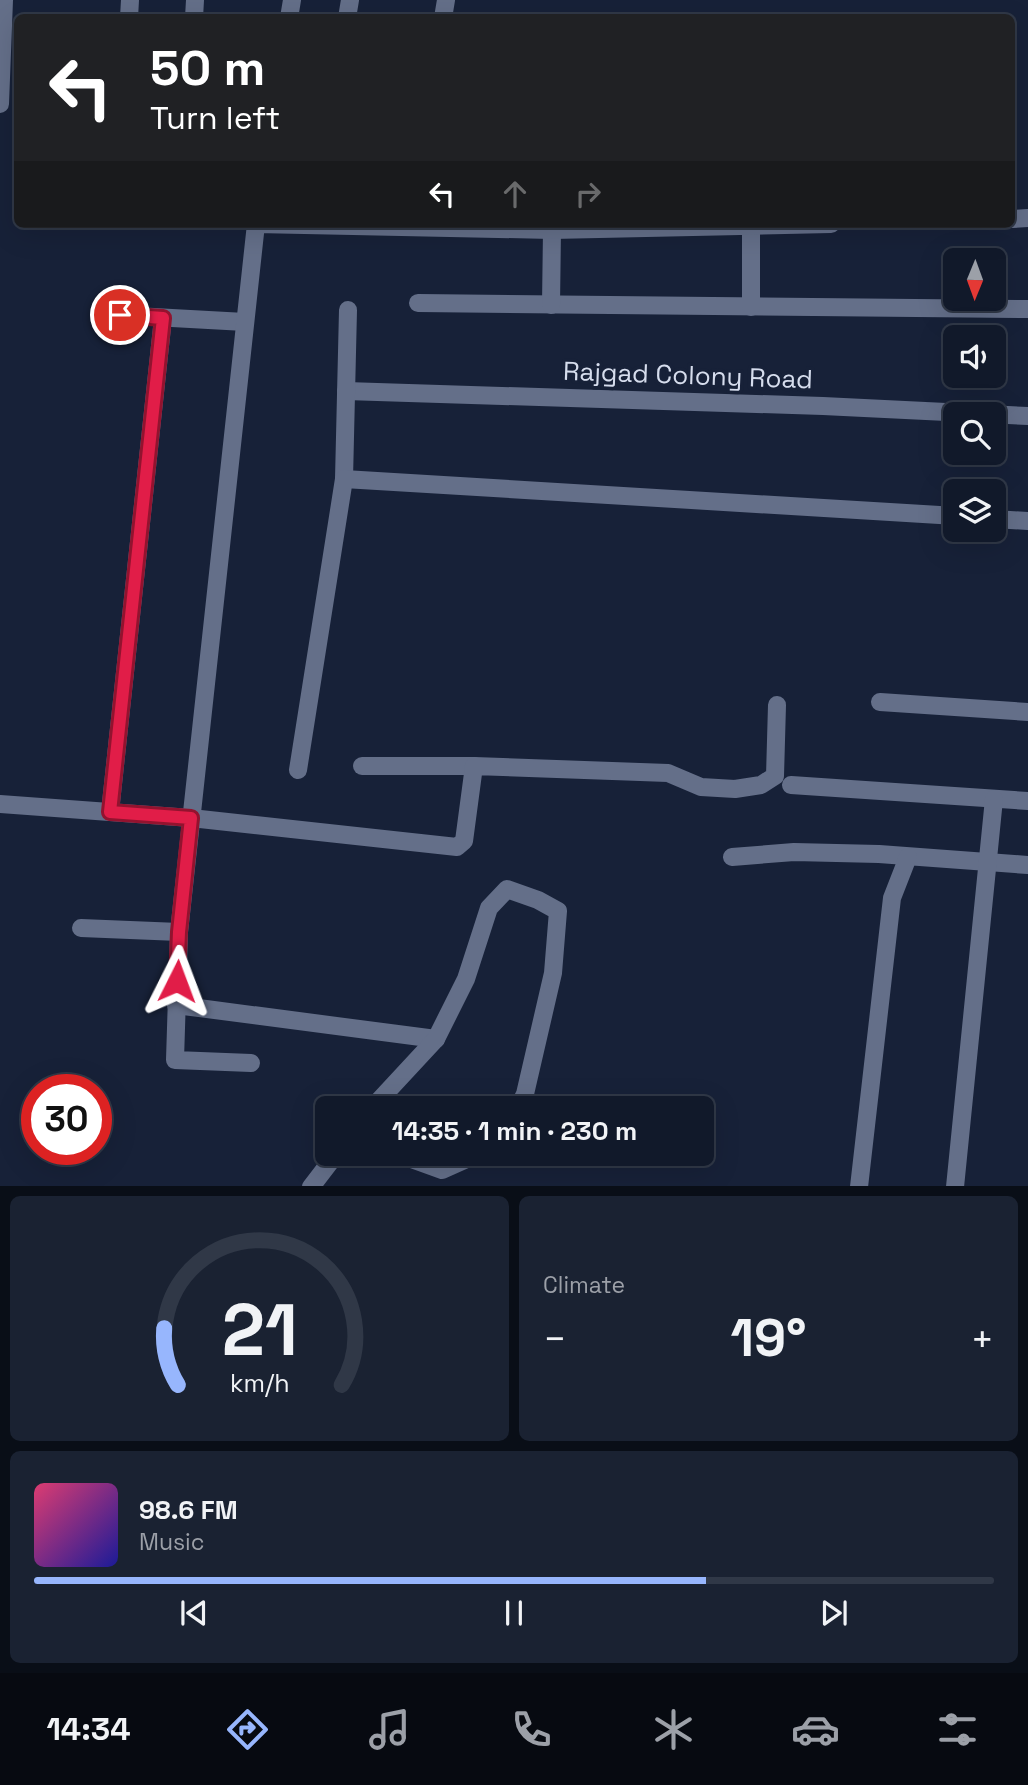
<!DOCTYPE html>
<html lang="en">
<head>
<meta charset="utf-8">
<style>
	:root { --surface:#11192a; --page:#1a2232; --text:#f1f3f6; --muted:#9ca0a8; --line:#303847; --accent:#97b6fd }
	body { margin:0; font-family:"Space Grotesk",sans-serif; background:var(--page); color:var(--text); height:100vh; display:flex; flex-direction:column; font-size:26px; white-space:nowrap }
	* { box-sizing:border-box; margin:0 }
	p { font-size:23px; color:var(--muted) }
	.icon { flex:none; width:38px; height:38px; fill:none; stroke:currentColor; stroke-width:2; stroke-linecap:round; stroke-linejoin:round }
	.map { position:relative; height:1186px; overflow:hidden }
	.details { display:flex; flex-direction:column; gap:10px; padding:10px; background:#090e17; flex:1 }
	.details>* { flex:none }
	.guide { position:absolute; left:14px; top:14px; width:1001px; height:214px; border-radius:10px; box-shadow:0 7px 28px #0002,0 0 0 2px var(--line); background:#202124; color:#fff; overflow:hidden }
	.needle { width:46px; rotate:181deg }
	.fabs { position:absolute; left:943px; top:248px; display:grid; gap:14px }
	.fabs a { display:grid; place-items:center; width:63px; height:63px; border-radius:10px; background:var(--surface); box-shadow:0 7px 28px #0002,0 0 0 2px var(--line); font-size:35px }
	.speed { position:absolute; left:21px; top:1074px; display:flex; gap:14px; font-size:35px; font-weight:700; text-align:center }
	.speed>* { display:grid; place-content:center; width:91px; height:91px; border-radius:50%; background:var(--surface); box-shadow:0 7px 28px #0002,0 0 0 2px var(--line); line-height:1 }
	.speed .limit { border:10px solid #d22; background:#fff; color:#111 }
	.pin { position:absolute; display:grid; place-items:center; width:60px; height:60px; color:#fff; margin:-30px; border:4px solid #fff; border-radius:50%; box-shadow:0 2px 7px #0007 }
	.me { position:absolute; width:77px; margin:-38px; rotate:3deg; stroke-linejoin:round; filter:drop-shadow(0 0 5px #0008) }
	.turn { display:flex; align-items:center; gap:24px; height:147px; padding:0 21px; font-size:32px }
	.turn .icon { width:91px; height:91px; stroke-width:2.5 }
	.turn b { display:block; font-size:49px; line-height:60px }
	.lanes { display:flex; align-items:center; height:66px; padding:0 21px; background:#0003; justify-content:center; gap:35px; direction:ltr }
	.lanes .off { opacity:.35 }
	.big { font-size:52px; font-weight:800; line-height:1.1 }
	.details .tile { flex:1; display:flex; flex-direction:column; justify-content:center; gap:10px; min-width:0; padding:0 24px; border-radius:10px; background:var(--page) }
	.details .dial { align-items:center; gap:0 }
	.dial svg { height:182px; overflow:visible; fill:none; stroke:var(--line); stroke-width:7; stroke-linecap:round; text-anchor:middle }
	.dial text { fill:var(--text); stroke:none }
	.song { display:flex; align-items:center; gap:21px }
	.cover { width:84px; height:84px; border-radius:10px; background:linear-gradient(135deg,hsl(340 70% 55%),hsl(240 70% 35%)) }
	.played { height:7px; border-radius:4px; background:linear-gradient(90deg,var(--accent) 70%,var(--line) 70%) }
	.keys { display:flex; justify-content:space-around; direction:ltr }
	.heat { display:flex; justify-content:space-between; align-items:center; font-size:38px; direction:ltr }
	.details .tiles { flex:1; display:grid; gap:10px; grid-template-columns:1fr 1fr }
	.tile:last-child { grid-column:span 2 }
	.trip { position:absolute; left:315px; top:1096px; width:399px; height:70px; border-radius:10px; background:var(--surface); box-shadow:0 7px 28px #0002,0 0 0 2px var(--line); font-weight:800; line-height:70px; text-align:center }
	.dock { display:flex; height:112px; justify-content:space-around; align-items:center; background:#070a11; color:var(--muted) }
	.dock .icon { width:49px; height:49px }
	.dock .current { color:var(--accent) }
	.dock b { font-size:32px; color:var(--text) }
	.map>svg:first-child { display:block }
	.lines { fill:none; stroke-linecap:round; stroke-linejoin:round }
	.minor { stroke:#646f89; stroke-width:18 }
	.route-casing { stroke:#92132f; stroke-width:18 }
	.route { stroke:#e11d48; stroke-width:12 }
	.labels { text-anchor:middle; stroke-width:7; stroke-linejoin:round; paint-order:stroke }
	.street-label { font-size:26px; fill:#d6dded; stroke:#172138 }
</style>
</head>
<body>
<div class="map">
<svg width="1028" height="1187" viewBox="0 0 1028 1187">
	<rect width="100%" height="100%" fill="#172138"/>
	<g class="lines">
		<!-- minor -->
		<g class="minor">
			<polyline points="129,18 130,0"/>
			<polyline points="194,18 195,0"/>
			<polyline points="289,18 292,0"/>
			<polyline points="347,18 350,0"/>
			<polyline points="443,18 446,0"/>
			<polyline points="0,104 4,0"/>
			<polyline points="1012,219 1028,218"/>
			<polyline points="418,303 1028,309"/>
			<polyline points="551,305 552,230"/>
			<polyline points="751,307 751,226"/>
			<polyline points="99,314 245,322"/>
			<polyline points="346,391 823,406 1028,416"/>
			<polyline points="344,479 348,310"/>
			<polyline points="994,519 1028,521"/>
			<polyline points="880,702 1028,712"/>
			<polyline points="362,766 474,766"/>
			<polyline points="298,770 344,479 956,516"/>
			<polyline points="791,785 1028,801"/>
			<polyline points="0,804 191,818 457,847 464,841 474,766 668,773 701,787 735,789 761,785 775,776 777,705"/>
			<polyline points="110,812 163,318"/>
			<polyline points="732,857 794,852 879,854 1028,865"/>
			<polyline points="81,928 179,932"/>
			<polyline points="176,1005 436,1039"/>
			<polyline points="251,1063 175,1060 179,932 256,224 552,230 831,224"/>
			<polyline points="372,1108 436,1039 466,979 489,908 507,889 538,900 558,911 553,973 525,1094 518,1108"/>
			<polyline points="395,1153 442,1170 480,1153"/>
			<polyline points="311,1187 337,1153"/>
			<polyline points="859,1187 892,898 908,857"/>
			<polyline points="955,1187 994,799"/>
		</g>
	</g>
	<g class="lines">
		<defs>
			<polyline id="route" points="120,315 163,318 110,812 191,818 179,932 177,981"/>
		</defs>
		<!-- route casing -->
		<use href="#route" class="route-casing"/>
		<!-- route -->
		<use href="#route" class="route"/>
	</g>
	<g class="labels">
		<!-- street labels -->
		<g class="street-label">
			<text transform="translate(688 375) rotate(2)" y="9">Rajgad Colony Road</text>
		</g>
	</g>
</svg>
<div class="fabs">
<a><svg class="needle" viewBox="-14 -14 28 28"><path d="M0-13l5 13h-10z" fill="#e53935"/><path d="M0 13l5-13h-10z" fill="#9ca0a8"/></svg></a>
<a><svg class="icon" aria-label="sound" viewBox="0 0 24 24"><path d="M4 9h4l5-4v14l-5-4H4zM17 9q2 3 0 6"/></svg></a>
<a><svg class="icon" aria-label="search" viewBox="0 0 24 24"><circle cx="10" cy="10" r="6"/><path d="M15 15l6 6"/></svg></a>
<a><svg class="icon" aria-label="layers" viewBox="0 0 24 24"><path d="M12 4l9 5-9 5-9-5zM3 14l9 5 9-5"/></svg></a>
</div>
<div class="speed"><div class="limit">30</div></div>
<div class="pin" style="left:120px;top:315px;background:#d93025"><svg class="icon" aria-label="arrive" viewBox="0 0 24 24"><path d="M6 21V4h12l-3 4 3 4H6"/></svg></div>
<svg class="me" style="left:177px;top:981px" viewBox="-20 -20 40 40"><path d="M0-17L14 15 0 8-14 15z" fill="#e11d48" stroke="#fff" stroke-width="4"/></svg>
<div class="trip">14:35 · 1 min · 230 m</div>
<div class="guide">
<div class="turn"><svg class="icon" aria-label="left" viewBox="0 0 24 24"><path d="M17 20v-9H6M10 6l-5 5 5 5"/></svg><div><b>50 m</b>Turn left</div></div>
<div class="lanes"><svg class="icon" aria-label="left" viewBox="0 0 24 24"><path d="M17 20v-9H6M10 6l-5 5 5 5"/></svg><svg class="icon off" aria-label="ahead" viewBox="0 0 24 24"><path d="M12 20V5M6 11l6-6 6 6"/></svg><svg class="icon off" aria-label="right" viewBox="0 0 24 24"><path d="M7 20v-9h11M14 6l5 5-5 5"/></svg></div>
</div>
</div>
<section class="details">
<div class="tiles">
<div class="tile dial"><svg viewBox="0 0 100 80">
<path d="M14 69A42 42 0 1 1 86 69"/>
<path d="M14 69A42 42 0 0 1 8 44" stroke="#97b6fd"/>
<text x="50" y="56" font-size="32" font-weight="700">21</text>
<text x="50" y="72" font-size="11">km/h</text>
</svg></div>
<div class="tile"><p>Climate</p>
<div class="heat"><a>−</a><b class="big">19°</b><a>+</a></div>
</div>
<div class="tile">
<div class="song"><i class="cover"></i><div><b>98.6 FM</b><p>Music</p></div></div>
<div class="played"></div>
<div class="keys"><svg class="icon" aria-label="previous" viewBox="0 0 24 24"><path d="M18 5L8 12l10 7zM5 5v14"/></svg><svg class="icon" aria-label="pause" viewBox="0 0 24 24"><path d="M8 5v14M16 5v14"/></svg><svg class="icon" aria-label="next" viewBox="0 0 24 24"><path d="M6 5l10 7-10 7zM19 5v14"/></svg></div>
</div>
</div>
</section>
<nav class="dock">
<b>14:34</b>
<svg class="icon current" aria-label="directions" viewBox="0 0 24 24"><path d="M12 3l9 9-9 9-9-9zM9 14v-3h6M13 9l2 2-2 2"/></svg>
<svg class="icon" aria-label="music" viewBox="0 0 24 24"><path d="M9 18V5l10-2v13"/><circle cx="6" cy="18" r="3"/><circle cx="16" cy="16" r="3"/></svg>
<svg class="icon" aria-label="phone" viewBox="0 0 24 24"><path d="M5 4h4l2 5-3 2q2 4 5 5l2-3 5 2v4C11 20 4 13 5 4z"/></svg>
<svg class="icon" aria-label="climate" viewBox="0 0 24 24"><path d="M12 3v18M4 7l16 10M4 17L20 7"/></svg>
<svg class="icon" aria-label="car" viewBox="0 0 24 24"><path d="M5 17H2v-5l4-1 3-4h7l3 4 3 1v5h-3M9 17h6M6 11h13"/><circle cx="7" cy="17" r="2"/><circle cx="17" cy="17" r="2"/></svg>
<svg class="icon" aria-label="filters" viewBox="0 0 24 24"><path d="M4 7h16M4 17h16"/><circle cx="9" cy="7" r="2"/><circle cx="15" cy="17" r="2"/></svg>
</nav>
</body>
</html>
